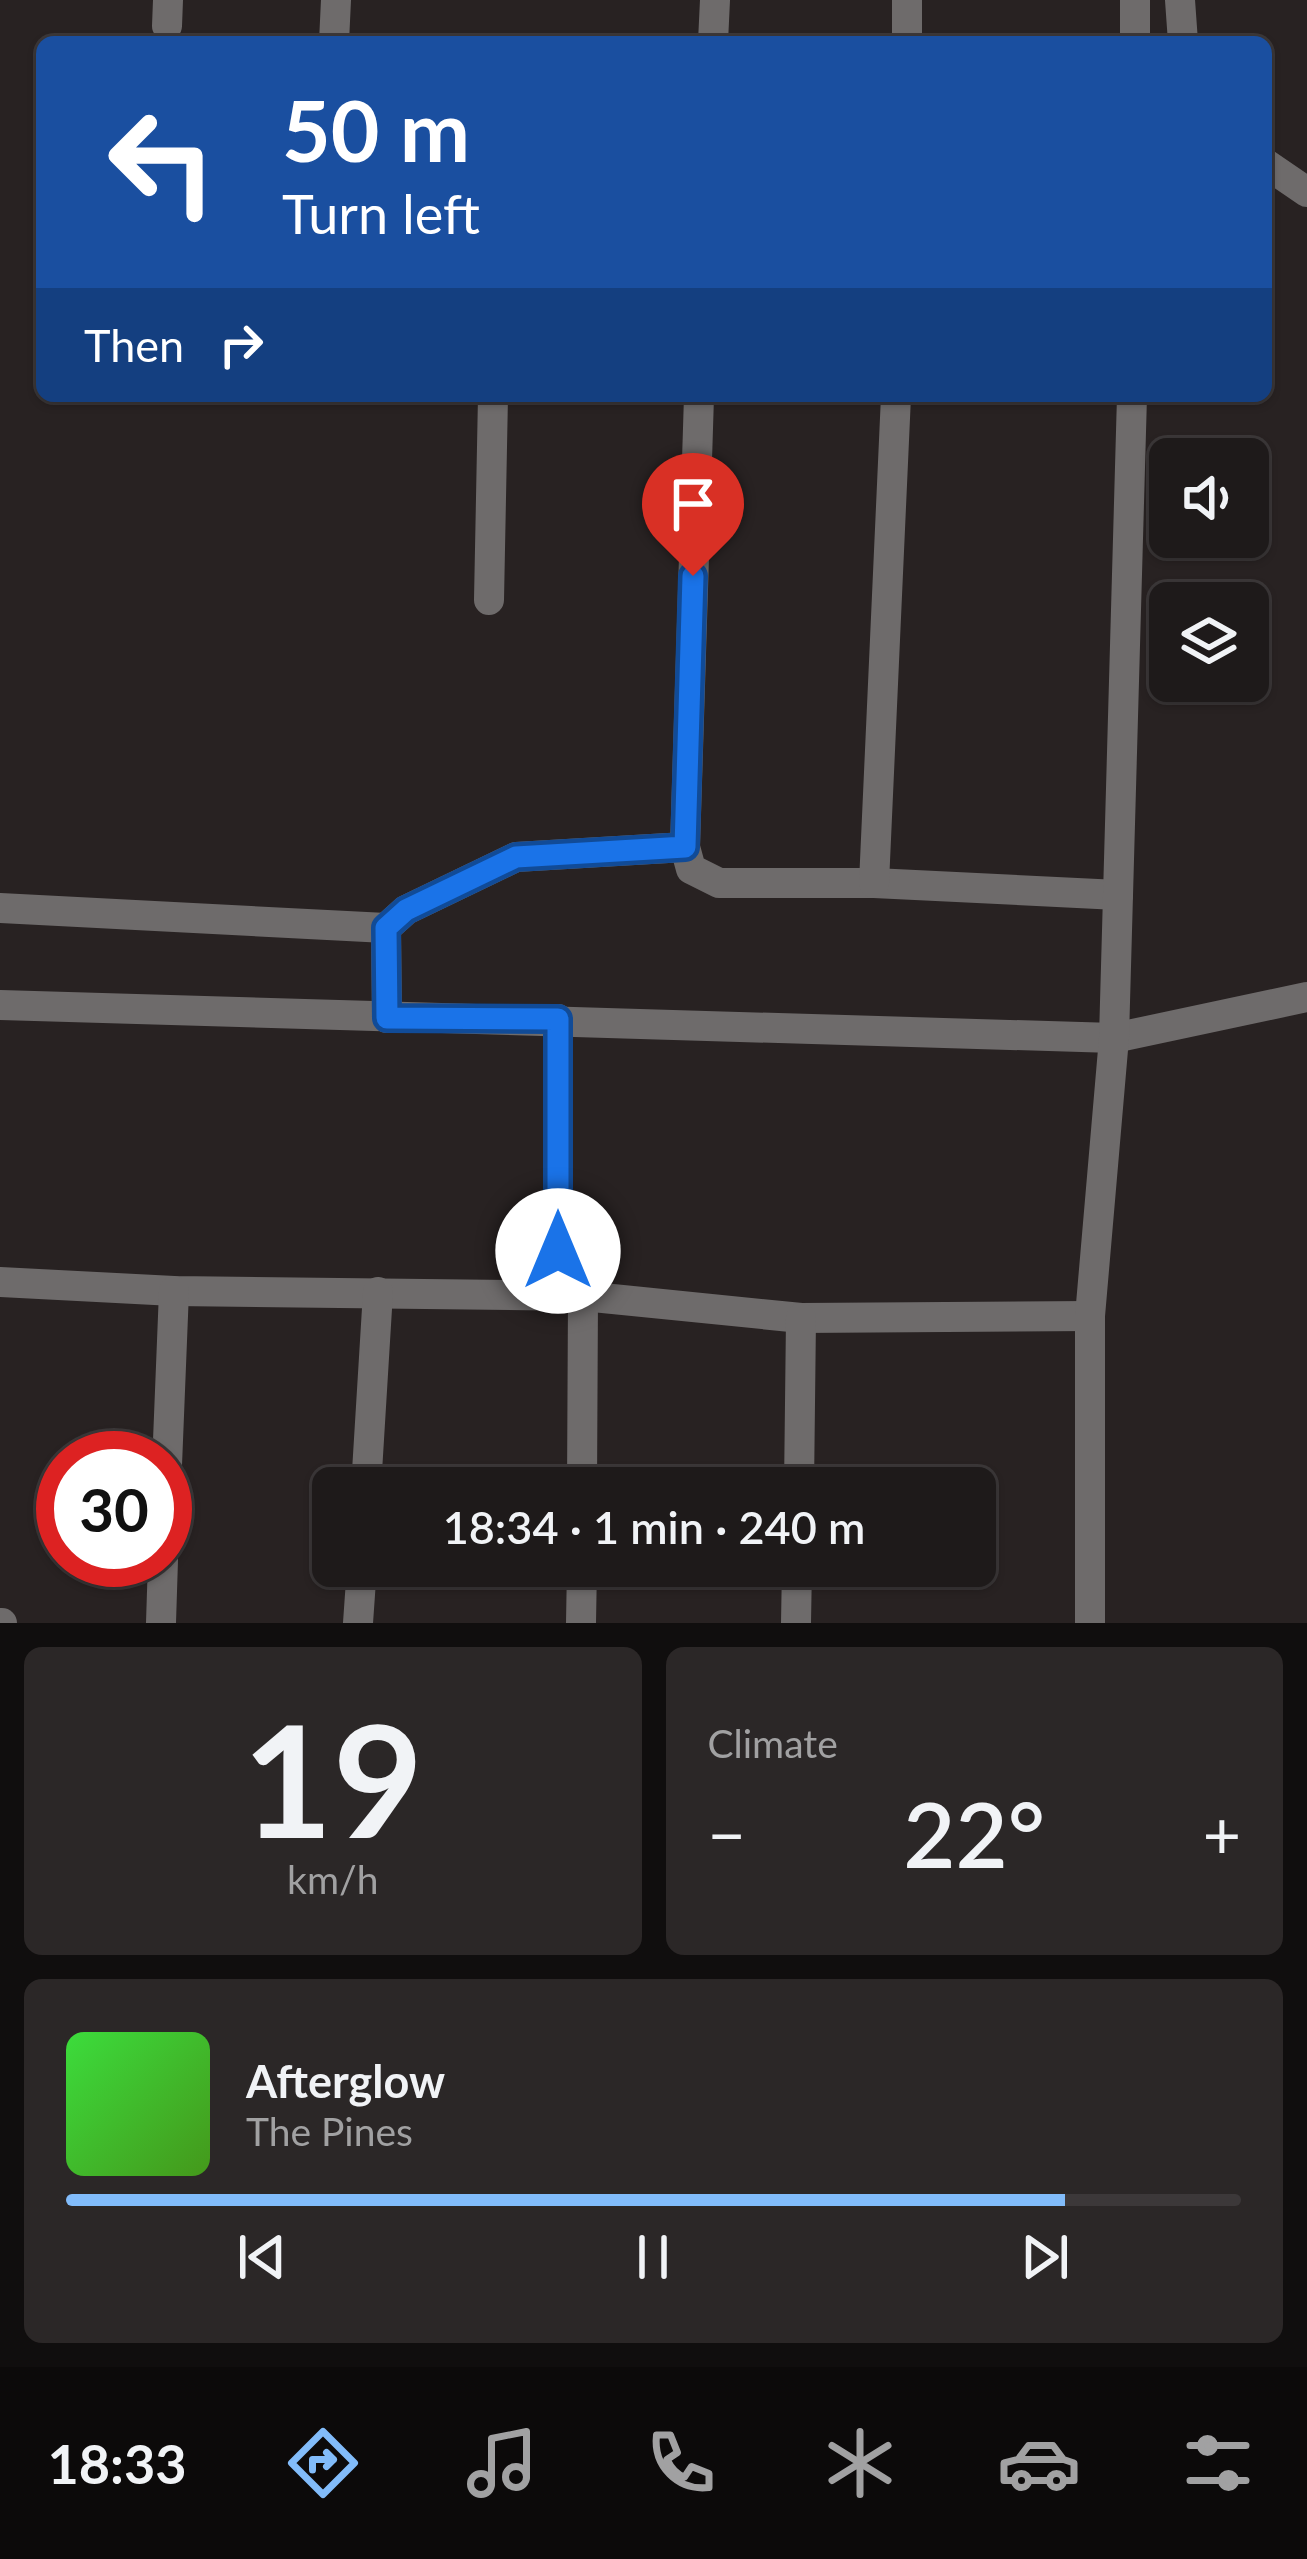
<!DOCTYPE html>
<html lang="en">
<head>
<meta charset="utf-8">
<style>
	:root { --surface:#1e1a1a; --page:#2b2727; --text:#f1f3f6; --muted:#a1a1a2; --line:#3c3839; --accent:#82bcfa }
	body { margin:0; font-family:Lato,sans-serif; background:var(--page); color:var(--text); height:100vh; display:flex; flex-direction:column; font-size:45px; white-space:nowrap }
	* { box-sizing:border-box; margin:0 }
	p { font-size:39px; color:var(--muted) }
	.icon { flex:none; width:66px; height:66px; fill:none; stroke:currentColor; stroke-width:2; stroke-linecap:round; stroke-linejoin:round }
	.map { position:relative; height:1623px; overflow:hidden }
	.details { display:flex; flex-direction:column; gap:24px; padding:24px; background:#100e0e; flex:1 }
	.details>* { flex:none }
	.top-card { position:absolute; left:36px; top:36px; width:1236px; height:366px; border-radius:18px; box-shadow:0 3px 9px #0004,0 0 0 3px var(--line); background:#1a4fa0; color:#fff; overflow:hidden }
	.buttons { position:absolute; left:1149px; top:438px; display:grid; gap:24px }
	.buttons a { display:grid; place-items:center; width:120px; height:120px; border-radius:18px; background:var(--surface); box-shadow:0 3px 9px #0004,0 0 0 3px var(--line); font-size:60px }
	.speed { position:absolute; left:36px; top:1431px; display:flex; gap:24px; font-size:60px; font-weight:700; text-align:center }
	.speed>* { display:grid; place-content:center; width:156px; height:156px; border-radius:50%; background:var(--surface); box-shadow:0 3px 9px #0004,0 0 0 3px var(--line); line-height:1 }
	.speed .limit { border:18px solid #d22; background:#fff; color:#111 }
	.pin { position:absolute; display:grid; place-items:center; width:102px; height:102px; color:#fff; margin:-123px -51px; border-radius:50% 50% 50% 0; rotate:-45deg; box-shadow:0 0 12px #0007 }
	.pin .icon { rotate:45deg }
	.me { position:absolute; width:132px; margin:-66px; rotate:0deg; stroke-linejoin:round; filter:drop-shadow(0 0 9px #0008) }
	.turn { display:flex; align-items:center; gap:42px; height:252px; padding:0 48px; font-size:54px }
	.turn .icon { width:156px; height:156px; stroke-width:2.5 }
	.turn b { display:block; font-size:84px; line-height:102px }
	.then { display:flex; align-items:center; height:114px; padding:0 48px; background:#0003; gap:24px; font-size:45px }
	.big { font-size:90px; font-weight:600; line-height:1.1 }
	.details .card { flex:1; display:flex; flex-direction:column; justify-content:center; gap:18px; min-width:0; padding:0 42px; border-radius:18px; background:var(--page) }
	.details .dial { align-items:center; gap:0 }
	.dial b { font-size:156px; line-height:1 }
	.song { display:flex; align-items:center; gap:36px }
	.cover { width:144px; height:144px; border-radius:18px; background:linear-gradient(135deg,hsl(120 70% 55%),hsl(100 70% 35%)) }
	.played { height:12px; border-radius:6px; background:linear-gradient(90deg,var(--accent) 85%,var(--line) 85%) }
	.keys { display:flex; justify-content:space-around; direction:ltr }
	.heat { display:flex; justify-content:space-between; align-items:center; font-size:66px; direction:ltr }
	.details .tiles { flex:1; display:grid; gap:24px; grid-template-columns:1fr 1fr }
	.card:last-child { grid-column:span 2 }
	.trip { position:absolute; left:312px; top:1467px; width:684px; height:120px; border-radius:18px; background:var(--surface); box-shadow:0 3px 9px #0004,0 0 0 3px var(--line); font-weight:600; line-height:120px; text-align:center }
	.dock { display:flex; height:192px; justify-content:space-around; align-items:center; background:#0c0a0a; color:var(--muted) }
	.dock .icon { width:84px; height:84px }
	.dock .on { color:var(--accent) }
	.dock b { font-size:54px; color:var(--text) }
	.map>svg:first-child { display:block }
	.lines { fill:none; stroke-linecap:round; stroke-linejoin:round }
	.minor { stroke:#6e6b6b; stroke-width:30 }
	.route-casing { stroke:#114b97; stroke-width:30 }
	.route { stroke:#1a73e8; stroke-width:21 }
</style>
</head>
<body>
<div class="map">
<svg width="1307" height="1623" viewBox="0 0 1307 1623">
	<rect width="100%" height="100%" fill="#282222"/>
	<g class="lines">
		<!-- minor -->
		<g class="minor">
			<polyline points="1135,0 1135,42"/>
			<polyline points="1180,0 1183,42"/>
			<polyline points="167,26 168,0"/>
			<polyline points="334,42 336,0"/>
			<polyline points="713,42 715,0"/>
			<polyline points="907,42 907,0"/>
			<polyline points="1266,164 1307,192"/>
			<polyline points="699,396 685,847 691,869 719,883 874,883 1118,895"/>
			<polyline points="489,600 493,396"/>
			<polyline points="874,883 896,396"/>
			<polyline points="0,908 386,928"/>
			<polyline points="0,1005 1114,1038 1307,997"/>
			<polyline points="387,1018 386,928 406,910 516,857 685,847"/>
			<polyline points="0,1282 174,1291 583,1296 801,1318 1090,1316"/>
			<polyline points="558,1298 558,1019"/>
			<polyline points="366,1488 378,1292"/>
			<polyline points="582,1488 583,1296"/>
			<polyline points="799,1488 801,1318"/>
			<polyline points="165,1515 174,1291"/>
			<polyline points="0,1623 2,1623"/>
			<polyline points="161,1623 163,1560"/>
			<polyline points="358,1623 362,1566"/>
			<polyline points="581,1623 582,1566"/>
			<polyline points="796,1623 797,1566"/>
			<polyline points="1090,1623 1090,1316 1114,1038 1132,396"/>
		</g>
	</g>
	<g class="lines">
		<defs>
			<polyline id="route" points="558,1251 558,1019 387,1018 386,928 406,910 516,857 685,847 693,576"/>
		</defs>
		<!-- route casing -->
		<use href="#route" class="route-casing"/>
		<!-- route -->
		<use href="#route" class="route"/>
	</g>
</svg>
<div class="buttons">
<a><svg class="icon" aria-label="sound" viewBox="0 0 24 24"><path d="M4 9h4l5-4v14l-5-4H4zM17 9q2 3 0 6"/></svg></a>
<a><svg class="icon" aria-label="layers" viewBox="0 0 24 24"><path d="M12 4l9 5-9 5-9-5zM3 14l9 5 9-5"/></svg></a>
</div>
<div class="speed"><div class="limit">30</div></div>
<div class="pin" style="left:693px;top:576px;background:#d93025"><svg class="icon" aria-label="arrive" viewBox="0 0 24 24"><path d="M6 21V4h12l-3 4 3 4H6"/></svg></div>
<svg class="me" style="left:558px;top:1251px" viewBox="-20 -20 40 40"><circle r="19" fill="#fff"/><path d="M0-13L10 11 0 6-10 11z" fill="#1a73e8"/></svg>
<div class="trip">18:34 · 1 min · 240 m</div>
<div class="top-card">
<div class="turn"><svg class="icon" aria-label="left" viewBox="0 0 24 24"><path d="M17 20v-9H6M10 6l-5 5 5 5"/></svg><div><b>50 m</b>Turn left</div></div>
<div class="then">Then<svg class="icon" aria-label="right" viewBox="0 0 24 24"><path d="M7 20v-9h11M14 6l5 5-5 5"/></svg></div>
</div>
</div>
<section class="details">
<div class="tiles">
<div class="card dial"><b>19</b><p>km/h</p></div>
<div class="card"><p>Climate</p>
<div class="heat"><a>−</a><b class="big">22°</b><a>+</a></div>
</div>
<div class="card">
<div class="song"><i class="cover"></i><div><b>Afterglow</b><p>The Pines</p></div></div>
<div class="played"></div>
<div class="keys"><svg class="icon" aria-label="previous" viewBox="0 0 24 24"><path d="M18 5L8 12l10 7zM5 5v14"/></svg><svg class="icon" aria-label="pause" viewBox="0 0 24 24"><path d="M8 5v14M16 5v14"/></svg><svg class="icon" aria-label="next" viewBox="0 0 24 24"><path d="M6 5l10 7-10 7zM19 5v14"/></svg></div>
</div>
</div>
</section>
<nav class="dock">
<b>18:33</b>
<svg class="icon on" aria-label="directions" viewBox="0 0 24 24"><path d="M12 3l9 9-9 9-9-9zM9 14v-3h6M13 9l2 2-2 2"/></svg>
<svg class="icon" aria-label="music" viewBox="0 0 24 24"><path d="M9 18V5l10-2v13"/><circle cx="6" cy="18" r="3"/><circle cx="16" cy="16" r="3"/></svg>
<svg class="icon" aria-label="phone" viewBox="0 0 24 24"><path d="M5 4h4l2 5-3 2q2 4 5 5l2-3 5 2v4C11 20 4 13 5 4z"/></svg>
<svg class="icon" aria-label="climate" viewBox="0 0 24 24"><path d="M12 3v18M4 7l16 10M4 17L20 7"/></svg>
<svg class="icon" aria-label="car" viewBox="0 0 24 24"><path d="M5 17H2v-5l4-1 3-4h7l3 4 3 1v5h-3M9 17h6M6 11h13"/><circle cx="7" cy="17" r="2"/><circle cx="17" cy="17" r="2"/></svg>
<svg class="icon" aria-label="filters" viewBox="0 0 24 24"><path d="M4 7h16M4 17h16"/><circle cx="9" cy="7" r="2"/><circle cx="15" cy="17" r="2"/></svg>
</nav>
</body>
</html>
